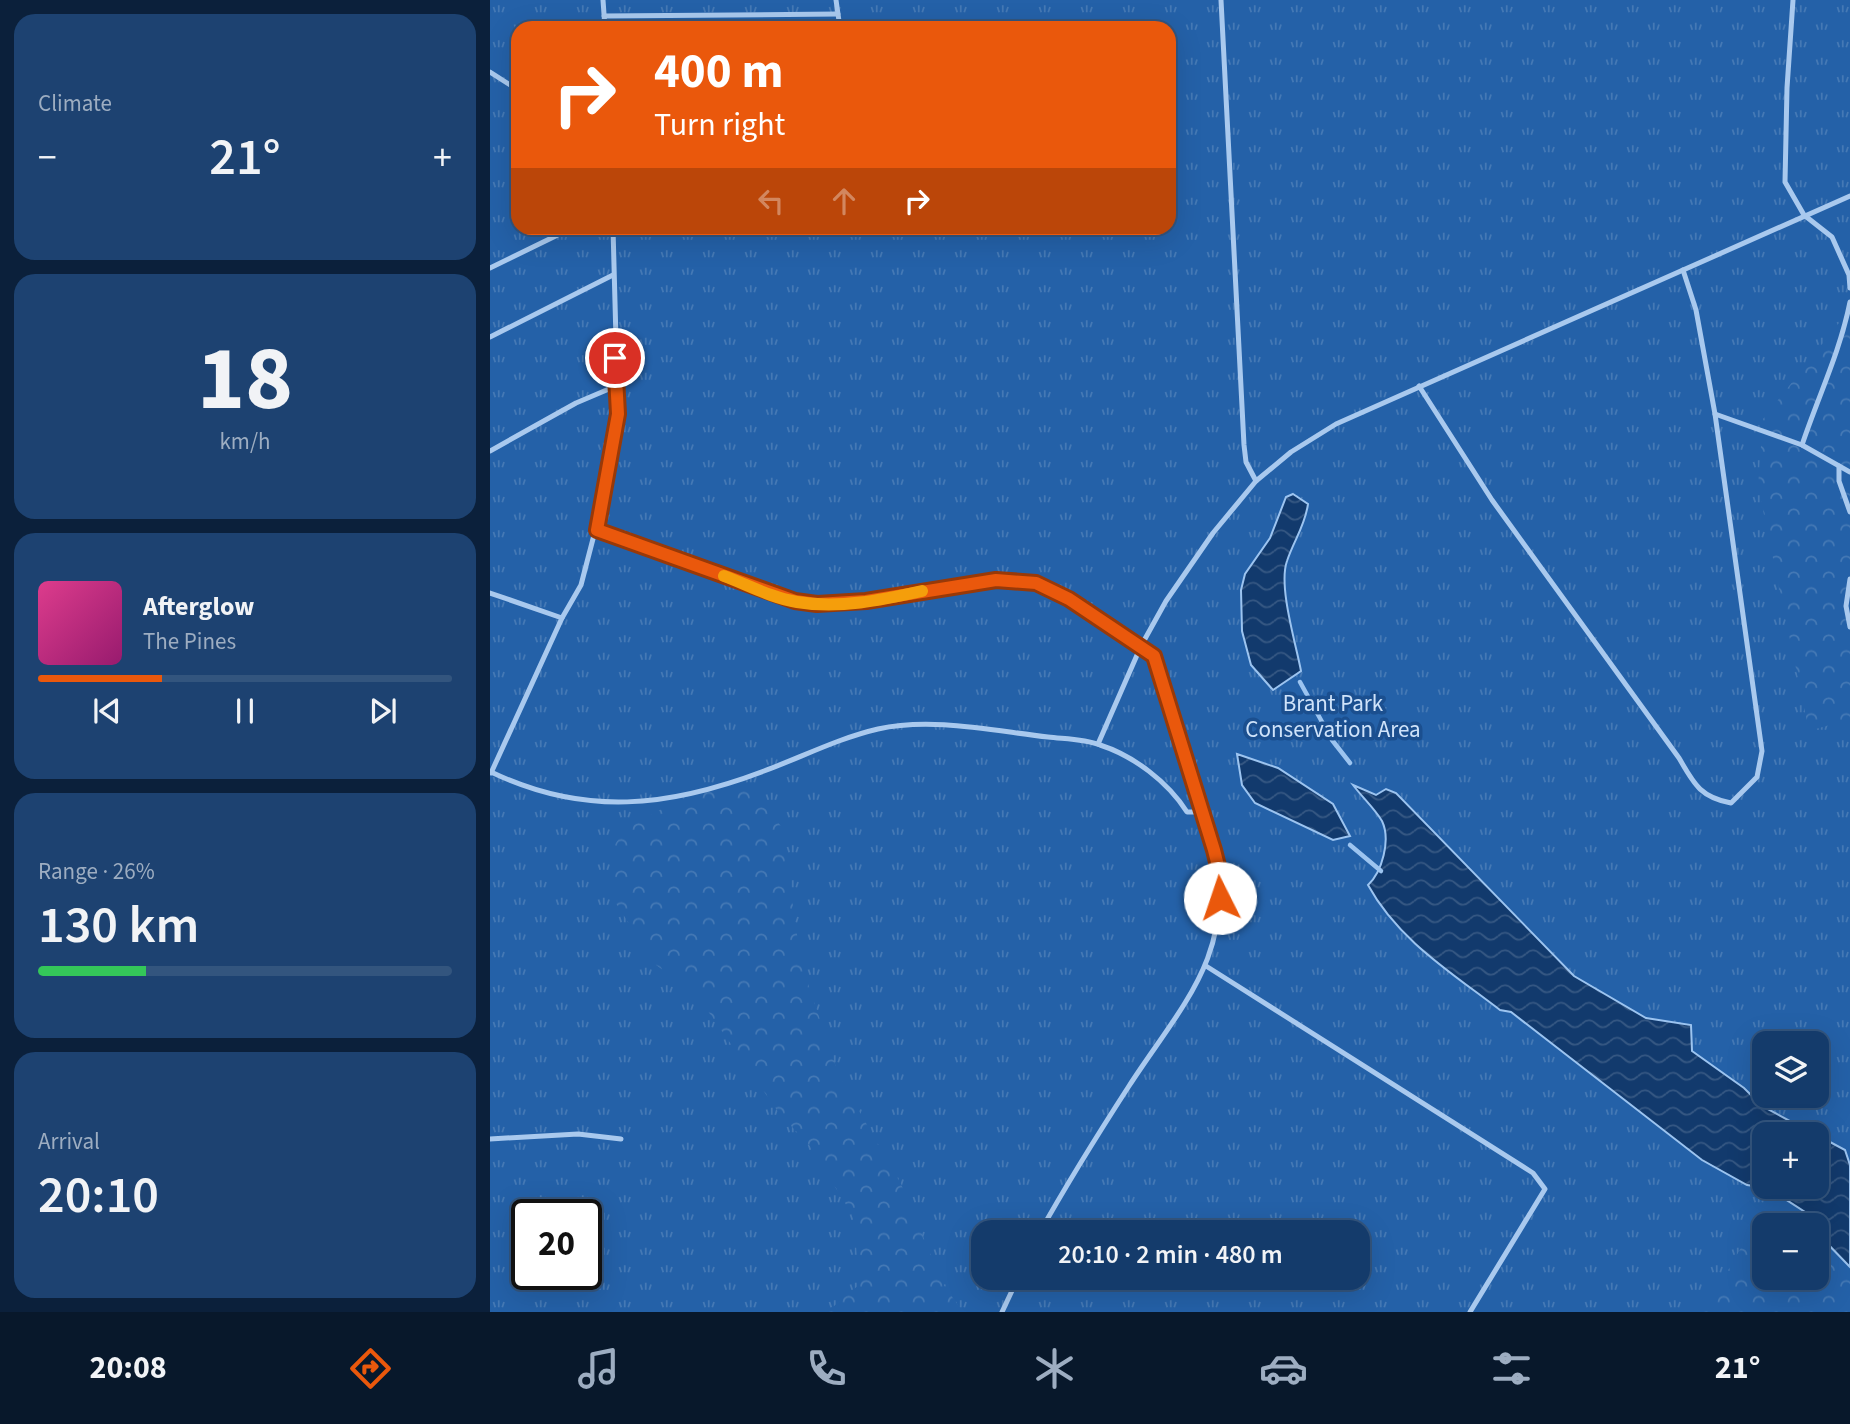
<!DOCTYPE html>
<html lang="en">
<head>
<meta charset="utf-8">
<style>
	:root { --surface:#143b6b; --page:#1d4271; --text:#f1f3f6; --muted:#9dadc1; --line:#33557e; --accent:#ea580c }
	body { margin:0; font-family:"Source Sans 3",sans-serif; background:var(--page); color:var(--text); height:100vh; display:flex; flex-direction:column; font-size:26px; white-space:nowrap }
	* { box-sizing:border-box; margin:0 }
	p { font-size:23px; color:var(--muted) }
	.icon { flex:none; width:38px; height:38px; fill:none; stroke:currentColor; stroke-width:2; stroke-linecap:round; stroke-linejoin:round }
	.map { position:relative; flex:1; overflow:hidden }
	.drawer { display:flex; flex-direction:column; gap:14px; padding:14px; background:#0b203b; width:490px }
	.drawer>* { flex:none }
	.hud { position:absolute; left:21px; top:21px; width:665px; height:214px; border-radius:21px; box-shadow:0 7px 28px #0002,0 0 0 2px var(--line); background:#ea580c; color:#fff; overflow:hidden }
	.controls { position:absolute; left:1262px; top:1031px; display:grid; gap:14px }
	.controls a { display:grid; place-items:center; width:77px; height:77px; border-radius:14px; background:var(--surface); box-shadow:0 7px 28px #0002,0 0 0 2px var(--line); font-size:35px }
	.speed { position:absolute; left:21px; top:1199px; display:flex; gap:14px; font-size:35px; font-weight:700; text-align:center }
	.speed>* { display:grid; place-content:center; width:91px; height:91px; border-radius:50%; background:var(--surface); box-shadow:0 7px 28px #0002,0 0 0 2px var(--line); line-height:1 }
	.speed .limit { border:4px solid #111; border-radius:10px; background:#fff; color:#111 }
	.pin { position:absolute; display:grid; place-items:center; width:60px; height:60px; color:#fff; margin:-30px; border:4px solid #fff; border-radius:50%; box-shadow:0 2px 7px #0007 }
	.me { position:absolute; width:77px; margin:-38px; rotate:356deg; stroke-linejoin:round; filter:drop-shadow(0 0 5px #0008) }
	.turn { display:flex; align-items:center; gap:24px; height:147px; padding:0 28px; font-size:32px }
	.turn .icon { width:91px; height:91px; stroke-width:2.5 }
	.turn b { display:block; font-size:49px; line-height:60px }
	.lanes { display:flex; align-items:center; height:66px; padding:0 28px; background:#0003; justify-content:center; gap:35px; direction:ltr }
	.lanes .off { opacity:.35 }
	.big { font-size:52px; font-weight:600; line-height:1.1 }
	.drawer .tile { flex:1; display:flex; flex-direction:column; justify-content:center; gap:10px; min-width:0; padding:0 24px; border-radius:21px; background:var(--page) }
	.drawer .dial { align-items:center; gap:0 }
	.dial b { font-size:91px; line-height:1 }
	.song { display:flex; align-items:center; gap:21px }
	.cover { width:84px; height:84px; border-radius:10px; background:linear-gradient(135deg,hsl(330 70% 55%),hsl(320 70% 35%)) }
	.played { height:7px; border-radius:4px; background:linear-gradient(90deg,var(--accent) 30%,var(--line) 30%) }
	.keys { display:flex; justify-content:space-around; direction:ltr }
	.heat { display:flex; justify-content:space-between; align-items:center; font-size:38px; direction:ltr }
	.charge { height:10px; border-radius:5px; background:linear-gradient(90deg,#34c759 26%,var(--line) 0) }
	.trip { position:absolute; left:481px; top:1220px; width:399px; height:70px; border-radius:21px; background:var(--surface); box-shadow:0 7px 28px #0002,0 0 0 2px var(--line); font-weight:600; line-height:70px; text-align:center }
	.tabs { display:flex; height:112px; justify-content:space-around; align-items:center; background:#08182b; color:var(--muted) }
	.tabs .icon { width:49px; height:49px }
	.tabs .on { color:var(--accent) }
	.tabs b { font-size:32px; color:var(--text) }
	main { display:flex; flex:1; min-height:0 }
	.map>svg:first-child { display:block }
	.grass { fill:url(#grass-tufts); fill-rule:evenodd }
	.forest { fill:url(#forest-crowns) }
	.water { fill:url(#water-waves); stroke:#9cc4f0; stroke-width:2 }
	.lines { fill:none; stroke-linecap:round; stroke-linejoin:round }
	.stream { stroke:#9cc4f0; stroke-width:4.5 }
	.service { stroke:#a9c9ee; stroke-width:5 }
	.route-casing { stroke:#983908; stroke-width:18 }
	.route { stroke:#ea580c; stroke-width:12 }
	.slow { stroke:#f59e0b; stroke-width:12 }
	.labels { text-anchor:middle; stroke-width:7; stroke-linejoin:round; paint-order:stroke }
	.park-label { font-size:23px; fill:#cfe3fa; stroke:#1b4f8f }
</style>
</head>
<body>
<main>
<section class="drawer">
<div class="tile"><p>Climate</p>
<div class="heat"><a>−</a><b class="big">21°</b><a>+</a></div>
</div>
<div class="tile dial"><b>18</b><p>km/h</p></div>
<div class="tile">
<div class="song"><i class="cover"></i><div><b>Afterglow</b><p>The Pines</p></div></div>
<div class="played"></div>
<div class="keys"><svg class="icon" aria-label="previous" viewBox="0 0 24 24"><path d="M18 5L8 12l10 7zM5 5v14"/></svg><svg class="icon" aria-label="pause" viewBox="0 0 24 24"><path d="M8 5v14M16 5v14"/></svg><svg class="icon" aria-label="next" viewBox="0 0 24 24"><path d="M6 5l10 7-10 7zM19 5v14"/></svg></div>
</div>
<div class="tile"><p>Range · 26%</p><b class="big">130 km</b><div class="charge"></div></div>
<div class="tile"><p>Arrival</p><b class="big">20:10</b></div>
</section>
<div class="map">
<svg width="1360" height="1312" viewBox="0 0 1360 1312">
	<defs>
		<pattern id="grass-tufts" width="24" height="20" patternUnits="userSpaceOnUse" patternTransform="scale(1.75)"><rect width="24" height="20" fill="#2461a8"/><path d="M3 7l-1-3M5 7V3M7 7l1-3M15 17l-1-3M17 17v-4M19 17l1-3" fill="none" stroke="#4579b5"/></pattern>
		<pattern id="forest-crowns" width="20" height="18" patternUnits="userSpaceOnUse" patternTransform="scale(1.75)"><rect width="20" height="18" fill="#2461a8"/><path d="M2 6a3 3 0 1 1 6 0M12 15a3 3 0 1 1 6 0" fill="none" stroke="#4579b5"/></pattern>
		<pattern id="water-waves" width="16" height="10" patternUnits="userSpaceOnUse" patternTransform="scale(1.75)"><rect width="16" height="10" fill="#123a6d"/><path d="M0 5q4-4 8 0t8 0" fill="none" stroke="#365883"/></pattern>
	</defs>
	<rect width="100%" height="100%" fill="#1b4f8f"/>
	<!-- grass -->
	<path class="grass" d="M0,0H1360V1312H0ZM28,28H679V228H28ZM1274,1043H1326V1096H1274ZM1274,1134H1326V1186H1274ZM37,1214H96V1274H37ZM1274,1225H1326V1278H1274ZM494,1232H868V1278H494Z"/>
	<!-- forest -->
	<g class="forest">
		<polygon points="1360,309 1360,719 1319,731 1268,486 1273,419"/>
		<polygon points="265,788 292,828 311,963 349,1076 411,1184 453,1284 473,1312 337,1312 370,1284 363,1216 320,1146 289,1113 206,994 166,965 125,902 120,852 137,826 209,791"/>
		<polygon points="1303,1217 1314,1225 1274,1225 1274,1278 1326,1278 1327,1234 1360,1267 1360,1312 1209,1312 1236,1274 1266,1221"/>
	</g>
	<!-- water -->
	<g class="water">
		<path d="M803,494L818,504C815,526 804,540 797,561C788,586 806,644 811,671L783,690L761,665L752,631L751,590L755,574L780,538L796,497Z"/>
		<polygon points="747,754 788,768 843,804 860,836 843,840 765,803 752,785"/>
		<path d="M863,785L886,795L896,789L906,793L1084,976L1156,1018L1201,1025L1202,1051L1254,1088L1272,1106L1324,1134H1274V1186H1326L1327,1135L1355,1150L1360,1165V1267L1333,1239L1315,1212L1278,1188L1257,1185L1212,1160L1021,1012L1010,1010C962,973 908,940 878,885C892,872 901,840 892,821C885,809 872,797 863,785Z"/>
	</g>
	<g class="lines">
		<!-- stream -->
		<g class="stream">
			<polyline points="810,682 842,740 860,763"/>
			<polyline points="860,845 891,871"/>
		</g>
		<!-- service -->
		<g class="service">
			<polyline points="113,0 115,28"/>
			<polyline points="346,0 350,28"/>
			<polyline points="731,0 754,445 756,462 766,481"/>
			<polyline points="1303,0 1297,88 1295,182 1314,215 1342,237 1359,275 1360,288"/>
			<polyline points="114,16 348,14"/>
			<polyline points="0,72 28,90"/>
			<polyline points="0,268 82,228"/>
			<polyline points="0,337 123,275"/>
			<path d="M929,386L1002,500L1189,758C1204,784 1210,797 1241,803L1267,777L1272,751L1225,414L1206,310L1193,270"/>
			<polyline points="1225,414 1312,445 1360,472"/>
			<path d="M1312,445C1328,397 1350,352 1360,302"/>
			<polyline points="0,451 86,403 126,386"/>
			<polyline points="1349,466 1349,481 1360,512"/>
			<path d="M107,530L305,601H376L506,580L546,583L579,599L664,656L724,850C747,954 690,1007 639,1086C608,1134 578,1182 550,1232"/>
			<polyline points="1360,579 1356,606 1360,627"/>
			<polyline points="0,593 72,618"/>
			<polyline points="608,744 651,646 676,601 723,533 766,481 801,452 846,424 1360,196"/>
			<path d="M1,772C95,817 179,807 274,771C312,757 349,738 388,729C442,717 504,731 558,737C574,739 594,739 610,745C644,756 678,782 697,812H710"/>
			<polyline points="1,773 72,618 91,585 117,485 128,414 123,228"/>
			<polyline points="716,966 1043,1173 1055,1189 980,1312"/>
			<polyline points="0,1139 88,1134 131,1139"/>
			<polyline points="512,1312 528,1278"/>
		</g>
	</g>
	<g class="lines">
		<defs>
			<polyline id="route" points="125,358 128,414 107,530 305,601 327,604 376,601 506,580 546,583 579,599 664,656 724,850 730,874 730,898"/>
		</defs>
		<!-- route casing -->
		<use href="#route" class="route-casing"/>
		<!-- route -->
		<use href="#route" class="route"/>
		<!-- slow -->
		<path class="slow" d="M234,576C258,585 282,598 307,602C349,609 392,600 432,591"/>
	</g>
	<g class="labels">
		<!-- park labels -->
		<g class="park-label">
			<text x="843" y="711">Brant Park<tspan x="843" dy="26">Conservation Area</tspan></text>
		</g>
	</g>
</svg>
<div class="controls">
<a><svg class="icon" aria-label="layers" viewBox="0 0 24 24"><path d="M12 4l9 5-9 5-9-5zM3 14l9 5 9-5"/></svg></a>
<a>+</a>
<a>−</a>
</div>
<div class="speed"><div class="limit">20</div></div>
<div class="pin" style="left:125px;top:358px;background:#d93025"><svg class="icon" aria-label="arrive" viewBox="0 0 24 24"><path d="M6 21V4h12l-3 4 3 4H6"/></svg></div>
<svg class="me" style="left:730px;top:898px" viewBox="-20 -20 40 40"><circle r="19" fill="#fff"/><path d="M0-13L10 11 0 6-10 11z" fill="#ea580c"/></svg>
<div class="trip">20:10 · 2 min · 480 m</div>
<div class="hud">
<div class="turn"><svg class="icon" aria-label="right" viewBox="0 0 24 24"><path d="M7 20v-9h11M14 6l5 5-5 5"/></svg><div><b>400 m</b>Turn right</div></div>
<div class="lanes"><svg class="icon off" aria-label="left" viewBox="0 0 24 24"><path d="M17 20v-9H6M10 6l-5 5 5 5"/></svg><svg class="icon off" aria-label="ahead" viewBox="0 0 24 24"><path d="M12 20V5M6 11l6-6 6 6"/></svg><svg class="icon" aria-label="right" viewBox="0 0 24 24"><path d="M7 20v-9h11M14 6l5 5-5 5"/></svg></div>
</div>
</div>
</main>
<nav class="tabs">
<b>20:08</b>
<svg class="icon on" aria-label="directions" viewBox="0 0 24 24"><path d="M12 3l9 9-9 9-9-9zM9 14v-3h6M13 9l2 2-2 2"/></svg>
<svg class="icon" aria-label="music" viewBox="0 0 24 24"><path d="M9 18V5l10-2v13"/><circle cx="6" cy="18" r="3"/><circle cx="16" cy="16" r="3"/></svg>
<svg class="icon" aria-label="phone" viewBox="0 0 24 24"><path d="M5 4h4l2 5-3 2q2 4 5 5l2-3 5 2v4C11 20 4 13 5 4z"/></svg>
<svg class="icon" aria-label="climate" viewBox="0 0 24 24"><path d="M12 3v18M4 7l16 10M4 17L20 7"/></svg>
<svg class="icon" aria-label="car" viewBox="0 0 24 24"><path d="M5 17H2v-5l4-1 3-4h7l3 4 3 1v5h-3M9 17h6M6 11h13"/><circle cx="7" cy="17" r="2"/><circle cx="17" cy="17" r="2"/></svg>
<svg class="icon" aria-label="filters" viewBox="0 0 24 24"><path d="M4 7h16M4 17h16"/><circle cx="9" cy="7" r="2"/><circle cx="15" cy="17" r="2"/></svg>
<b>21°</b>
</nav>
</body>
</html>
